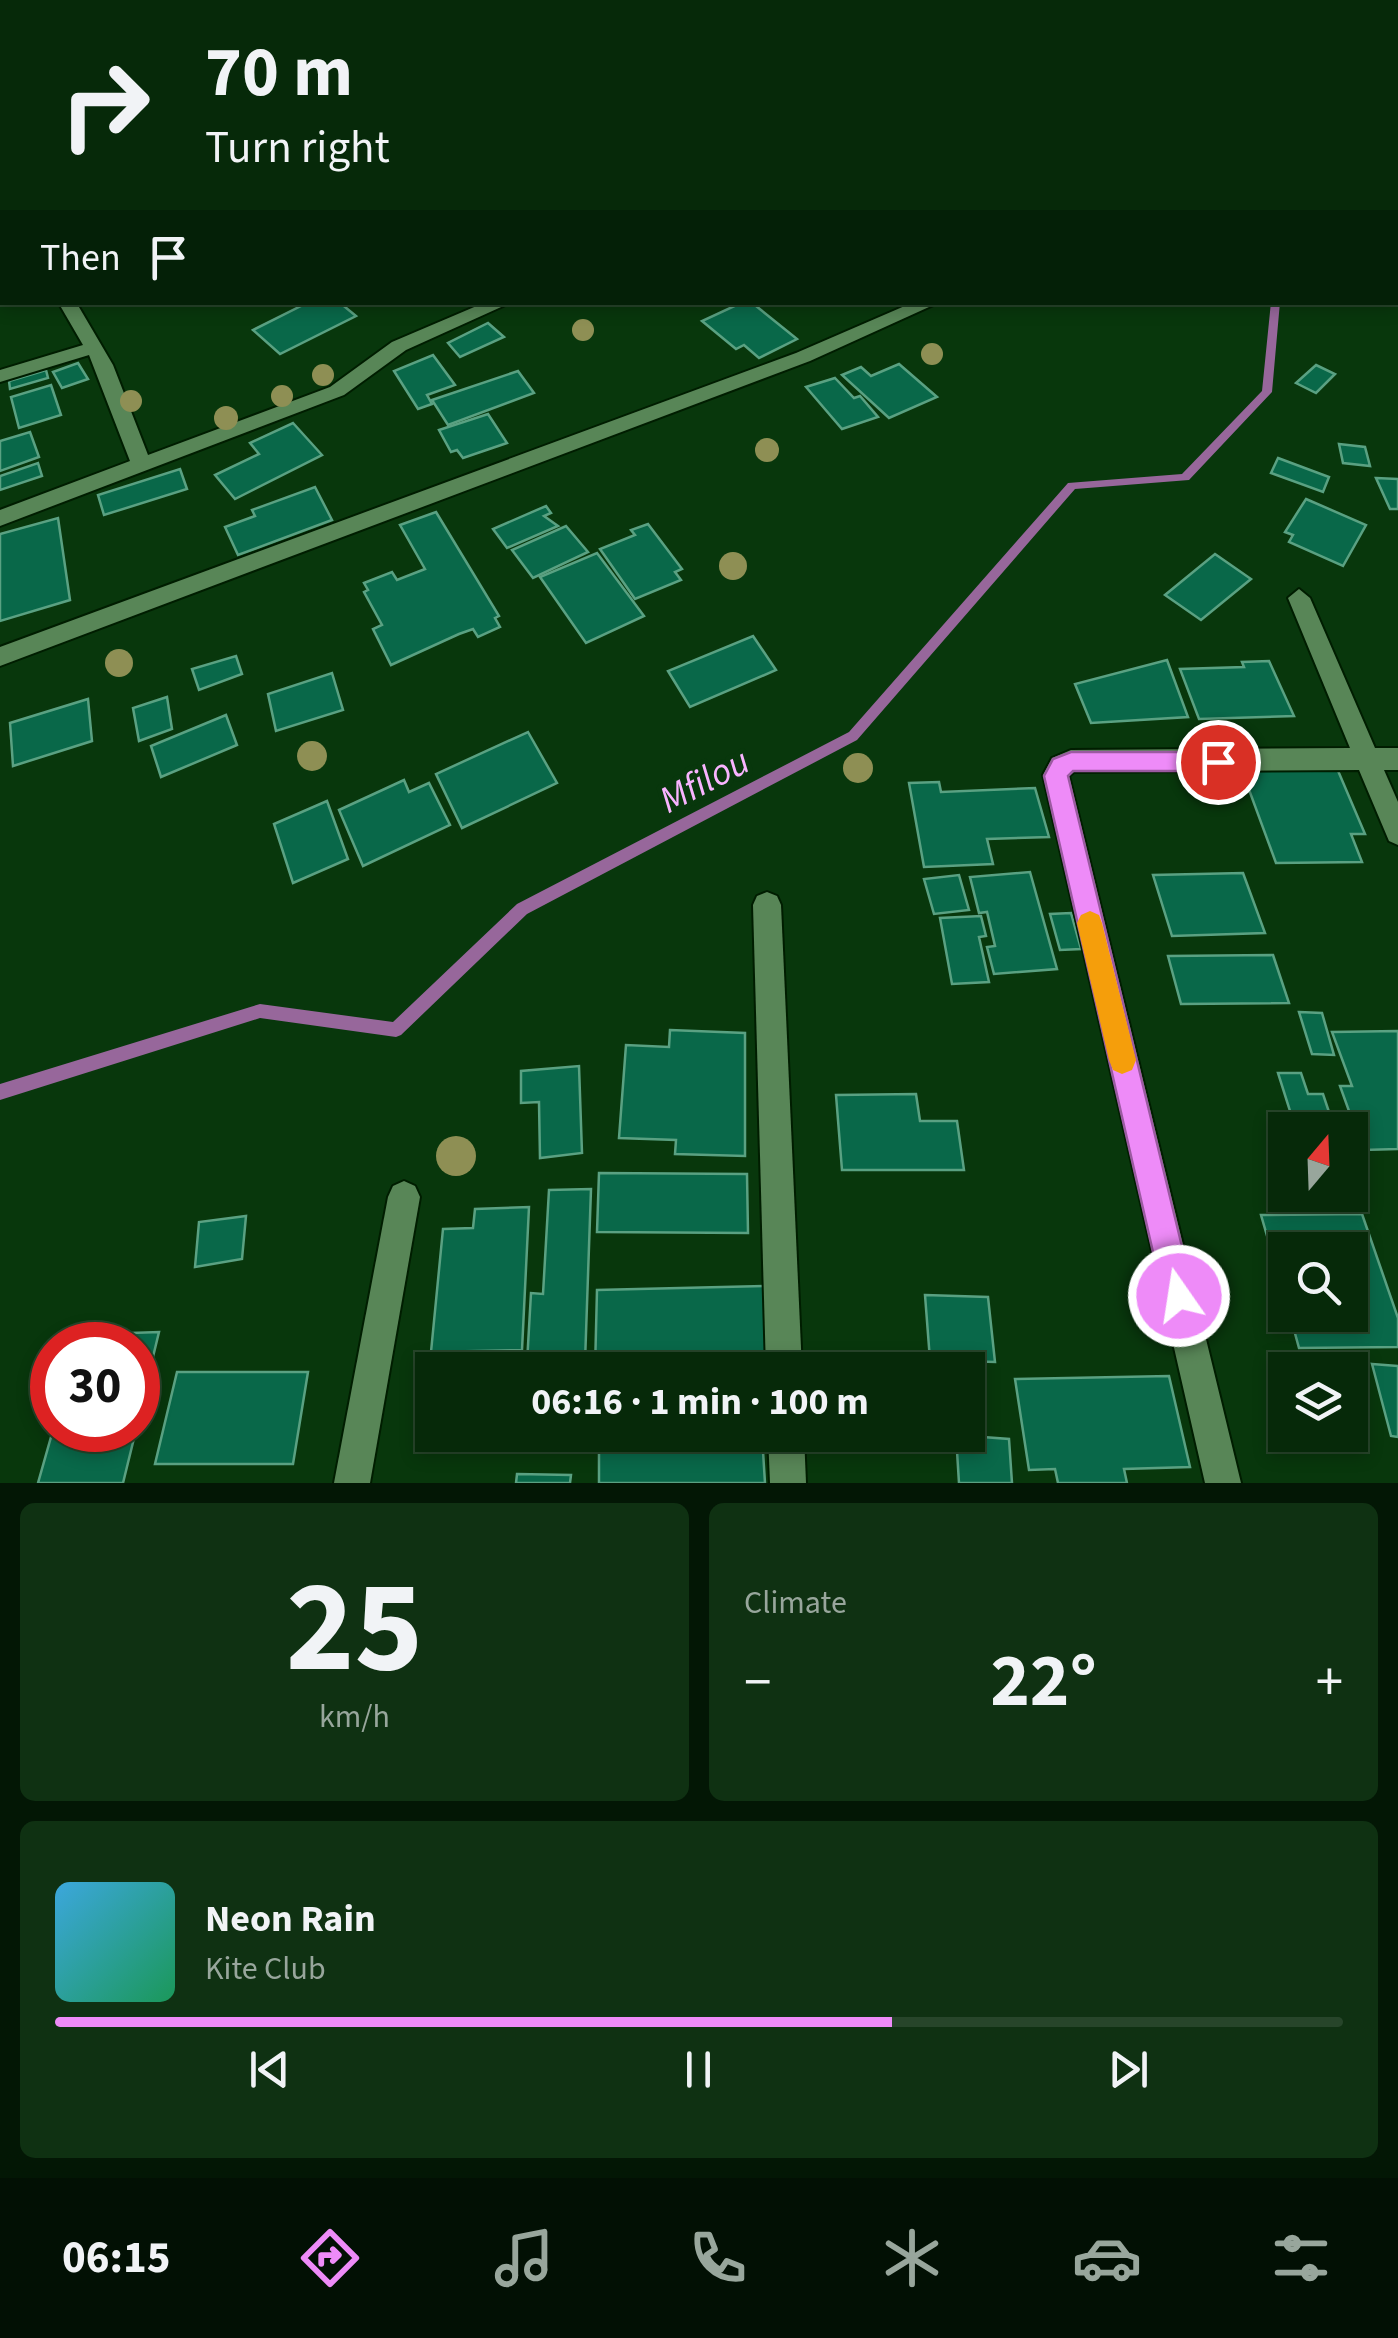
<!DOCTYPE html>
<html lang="en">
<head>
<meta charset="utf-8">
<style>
	:root { --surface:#062909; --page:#0f3112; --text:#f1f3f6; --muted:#98a69c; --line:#27452a; --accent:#ee8bf8 }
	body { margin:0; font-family:"Source Sans 3",sans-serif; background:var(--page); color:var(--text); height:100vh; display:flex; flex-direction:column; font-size:38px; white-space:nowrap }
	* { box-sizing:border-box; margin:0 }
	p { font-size:32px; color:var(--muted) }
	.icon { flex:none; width:55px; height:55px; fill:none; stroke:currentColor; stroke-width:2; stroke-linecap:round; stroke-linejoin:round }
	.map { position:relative; height:1483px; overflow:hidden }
	.sheet { display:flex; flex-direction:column; gap:20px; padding:20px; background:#031705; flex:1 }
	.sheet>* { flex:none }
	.hud { position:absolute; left:0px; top:0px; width:1400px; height:305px; box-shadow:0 5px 15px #0003,0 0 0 2px var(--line); background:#062909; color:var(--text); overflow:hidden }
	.needle { width:65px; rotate:19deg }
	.controls { position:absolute; left:1268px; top:1112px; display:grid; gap:20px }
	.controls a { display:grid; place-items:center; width:100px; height:100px; border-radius:0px; background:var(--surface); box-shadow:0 5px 15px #0003,0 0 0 2px var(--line); font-size:50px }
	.speed { position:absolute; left:30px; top:1322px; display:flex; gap:20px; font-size:50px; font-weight:700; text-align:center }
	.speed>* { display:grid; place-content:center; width:130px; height:130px; border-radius:50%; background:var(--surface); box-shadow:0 5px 15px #0003,0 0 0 2px var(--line); line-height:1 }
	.speed .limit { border:15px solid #d22; background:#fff; color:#111 }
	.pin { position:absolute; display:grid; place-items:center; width:85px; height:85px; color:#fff; margin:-42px; border:5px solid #fff; border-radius:50%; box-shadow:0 2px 10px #0007 }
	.me { position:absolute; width:110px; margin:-55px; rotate:347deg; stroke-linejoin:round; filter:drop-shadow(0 0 8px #0008) }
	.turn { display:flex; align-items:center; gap:35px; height:210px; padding:0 40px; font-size:45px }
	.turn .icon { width:130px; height:130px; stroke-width:2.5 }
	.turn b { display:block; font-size:70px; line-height:85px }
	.then { display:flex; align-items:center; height:95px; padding:0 40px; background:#0003; gap:20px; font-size:38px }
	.big { font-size:75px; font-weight:700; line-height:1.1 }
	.sheet .card { flex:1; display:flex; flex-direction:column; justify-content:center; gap:15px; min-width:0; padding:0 35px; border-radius:15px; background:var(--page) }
	.sheet .dial { align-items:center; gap:0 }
	.dial b { font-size:130px; line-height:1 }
	.song { display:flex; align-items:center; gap:30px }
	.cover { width:120px; height:120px; border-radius:15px; background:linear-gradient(135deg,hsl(200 70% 55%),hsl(150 70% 35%)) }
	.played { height:10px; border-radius:5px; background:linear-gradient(90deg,var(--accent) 65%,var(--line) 65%) }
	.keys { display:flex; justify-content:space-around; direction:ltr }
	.heat { display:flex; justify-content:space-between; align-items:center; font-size:55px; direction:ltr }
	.sheet .tiles { flex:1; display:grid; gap:20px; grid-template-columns:1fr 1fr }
	.card:last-child { grid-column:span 2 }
	.trip { position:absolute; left:415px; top:1352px; width:570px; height:100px; border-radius:0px; background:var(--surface); box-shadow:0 5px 15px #0003,0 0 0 2px var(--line); font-weight:700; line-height:100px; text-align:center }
	.dock { display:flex; height:160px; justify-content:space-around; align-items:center; background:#021004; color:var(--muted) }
	.dock .icon { width:70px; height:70px }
	.dock .active { color:var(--accent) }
	.dock b { font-size:45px; color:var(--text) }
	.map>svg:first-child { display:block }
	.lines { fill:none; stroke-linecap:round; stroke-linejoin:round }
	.stream { fill:#97679b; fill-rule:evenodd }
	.building { fill:#096849; stroke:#5aa182; stroke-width:2.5 }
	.minor-casing { stroke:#001d00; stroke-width:4 }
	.secondary-casing { stroke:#001d00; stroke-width:4 }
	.minor { fill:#588657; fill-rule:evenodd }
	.secondary { fill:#588657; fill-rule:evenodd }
	.tree { fill:#8e8f54 }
	.route { fill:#ee8bf8; stroke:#9b5aa1; stroke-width:2.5 }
	.slow { fill:#f59e0b }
	.labels { text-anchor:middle; stroke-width:10; stroke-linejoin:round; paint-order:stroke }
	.water-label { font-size:38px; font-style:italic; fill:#f9b4ff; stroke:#08370c }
</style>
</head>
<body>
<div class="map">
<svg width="1398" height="1483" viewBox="0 0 1398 1483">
	<rect width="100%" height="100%" fill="#08370c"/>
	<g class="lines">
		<!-- stream -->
		<polygon class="stream" points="1271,302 1280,302 1272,392 1189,480 1075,489 857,740 527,914 401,1035 396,1037 260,1018 0,1100 0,1084 260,1004 393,1022 517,904 849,732 1068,483 1182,474 1262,391"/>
	</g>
	<!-- building -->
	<g class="building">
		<polygon points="309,302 339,302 356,316 280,354 253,330"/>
		<polygon points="743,302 751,302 797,339 759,358 744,345 736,349 702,321"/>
		<polygon points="488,323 504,337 460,357 448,343"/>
		<polygon points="433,355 455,385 427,395 432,404 418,409 394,371"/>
		<polygon points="78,363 88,379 62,388 53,372"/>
		<polygon points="899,364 937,397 889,418 842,375 861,367 871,376"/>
		<polygon points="1316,365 1335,374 1316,393 1296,383"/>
		<polygon points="46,370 48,378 10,389 9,381"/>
		<polygon points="518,371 534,393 448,425 432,400"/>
		<polygon points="835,378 854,398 860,396 878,417 842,429 806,387"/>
		<polygon points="51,385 61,415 19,428 11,397"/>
		<polygon points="488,414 507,443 463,458 457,450 451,452 439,430"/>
		<polygon points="293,423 322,455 235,499 215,475 259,454 250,443"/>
		<polygon points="30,432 39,457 0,471 0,441"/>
		<polygon points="1339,444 1365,447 1370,466 1343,463"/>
		<polygon points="1278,458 1329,477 1323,492 1271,473"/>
		<polygon points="38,463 42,476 0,490 0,476"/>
		<polygon points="180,469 187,489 104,515 98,495"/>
		<polygon points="1376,478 1398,479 1398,509 1390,509"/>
		<polygon points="315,487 332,520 238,555 225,527 255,516 252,510"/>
		<polygon points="1306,499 1366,525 1343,566 1289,542 1293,535 1285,532"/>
		<polygon points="546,506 551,513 544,516 558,526 507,548 493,529"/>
		<polygon points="436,512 499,616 495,618 500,627 478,637 473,629 459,634 391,665 373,629 382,625 364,592 368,590 364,583 392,572 397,580 425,569 400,525"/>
		<polygon points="58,518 70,600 0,621 0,534"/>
		<polygon points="648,524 682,569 675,572 681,580 635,599 600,549 635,535 631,530"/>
		<polygon points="566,526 588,552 533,578 512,550"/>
		<polygon points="597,553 644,616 586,643 540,577"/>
		<polygon points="1215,554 1251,579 1201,620 1165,595"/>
		<polygon points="753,636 776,670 690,707 668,671"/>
		<polygon points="236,656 242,674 199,690 192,669"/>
		<polygon points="1167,660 1188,717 1091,723 1075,684"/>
		<polygon points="1269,661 1294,716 1199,719 1180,669 1244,667 1242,662"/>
		<polygon points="332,673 343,710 276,731 268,694"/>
		<polygon points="167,697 172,729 139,741 133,708"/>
		<polygon points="88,699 92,741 13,766 10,723"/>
		<polygon points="226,715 237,745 161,777 151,746"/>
		<polygon points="528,732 557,783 462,828 436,774"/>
		<polygon points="1336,766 1365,834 1351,834 1362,862 1276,863 1241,768"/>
		<polygon points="404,780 409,792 429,783 450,825 363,866 339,810"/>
		<polygon points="939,782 941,792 1035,788 1049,837 987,839 993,864 924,867 909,783"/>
		<polygon points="327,801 348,859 293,883 274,824"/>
		<polygon points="1030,872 1057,969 994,974 987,947 995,946 987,912 979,913 970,877"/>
		<polygon points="1243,873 1265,933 1172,936 1153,875"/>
		<polygon points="959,875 969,910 934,914 924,879"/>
		<polygon points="1071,913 1081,949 1060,950 1050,914"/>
		<polygon points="981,916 986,936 979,937 989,982 952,984 940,918"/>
		<polygon points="1273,955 1289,1003 1181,1004 1168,956"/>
		<polygon points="1299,1012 1322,1013 1334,1055 1312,1054"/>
		<polygon points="670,1030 745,1033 745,1156 675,1154 676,1140 619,1138 626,1045 669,1047"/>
		<polygon points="1398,1031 1398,1149 1363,1150 1340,1086 1352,1086 1332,1032"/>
		<polygon points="579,1066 582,1153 540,1158 539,1102 521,1103 521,1071"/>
		<polygon points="1278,1073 1301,1073 1308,1094 1323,1094 1335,1130 1296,1130"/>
		<polygon points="916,1094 920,1121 957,1121 964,1170 842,1170 836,1095"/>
		<polygon points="599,1173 747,1174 748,1233 597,1232"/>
		<polygon points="591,1189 585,1362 527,1363 531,1293 543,1294 549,1190"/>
		<polygon points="529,1207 522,1350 431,1352 443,1229 473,1228 475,1209"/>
		<polygon points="1362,1214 1398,1318 1398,1347 1299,1348 1290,1315 1350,1315 1350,1250 1285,1250 1285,1298 1261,1215"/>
		<polygon points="246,1216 242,1259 195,1267 199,1222"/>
		<polygon points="767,1286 772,1367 595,1370 597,1290"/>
		<polygon points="925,1295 988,1297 995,1362 930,1360"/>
		<polygon points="159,1332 145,1390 138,1390 138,1345 128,1345 131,1333"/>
		<polygon points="1372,1364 1398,1366 1398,1437 1391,1436"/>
		<polygon points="177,1372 308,1372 293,1464 155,1464"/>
		<polygon points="1169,1376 1190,1467 1124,1469 1127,1483 1058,1483 1055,1469 1029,1470 1015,1379"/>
		<polygon points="53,1430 136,1430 123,1483 38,1483"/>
		<polygon points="538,1435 565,1435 564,1448 537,1445"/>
		<polygon points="599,1435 762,1435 765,1483 599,1483"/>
		<polygon points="956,1435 1009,1439 1012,1483 959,1483"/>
		<polygon points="517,1474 571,1475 570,1483 516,1483"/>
	</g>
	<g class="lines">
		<defs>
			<g id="minor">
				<polygon points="20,0 34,0 35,2 22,2"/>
				<rect x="0" y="49" width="2" height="8"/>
				<polygon points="2,155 2,166 0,167 0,156"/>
				<polygon points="0,216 2,217 2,229 0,229"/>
				<polygon points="58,302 76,302 113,365 148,455 330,387 392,342 486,302 512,302 406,350 344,395 0,526 0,510 130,461 89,355 0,382 0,370 83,345"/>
				<polygon points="914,302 940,302 810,361 0,666 0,647 796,353"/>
				<polygon points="1299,589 1310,598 1375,748 1398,748 1398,770 1384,770 1398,802 1398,845 1389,841 1359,770 1074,772 1069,776 1241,1483 1205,1483 1043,775 1052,758 1071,750 1350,748 1288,598"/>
				<polygon points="767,892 777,896 781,905 802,1370 766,1370 753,905 757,896"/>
				<polygon points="404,1181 415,1186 420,1197 370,1483 334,1483 388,1197 393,1186"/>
				<polygon points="768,1435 804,1435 806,1483 770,1483"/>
			</g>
			<polygon id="secondary" points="1275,0 1296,0 1298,2 1277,2"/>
		</defs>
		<!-- minor casing -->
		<use href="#minor" class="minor-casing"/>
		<!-- secondary casing -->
		<use href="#secondary" class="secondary-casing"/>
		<!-- minor -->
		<use href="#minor" class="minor"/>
		<!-- secondary -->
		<use href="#secondary" class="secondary"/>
	</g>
	<!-- trees -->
	<g class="tree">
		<circle cx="583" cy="330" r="11"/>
		<circle cx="932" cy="354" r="11"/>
		<circle cx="323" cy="375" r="11"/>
		<circle cx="282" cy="396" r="11"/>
		<circle cx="131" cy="401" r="11"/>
		<circle cx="226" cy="418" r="12"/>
		<circle cx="767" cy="450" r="12"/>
		<circle cx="733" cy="566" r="14"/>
		<circle cx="119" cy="663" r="14"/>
		<circle cx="312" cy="756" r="15"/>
		<circle cx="858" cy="768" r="15"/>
		<circle cx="456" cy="1156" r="20"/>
	</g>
	<!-- route -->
	<polygon class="route" points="1071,752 1218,752 1227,755 1230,762 1227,768 1218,771 1073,771 1068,776 1194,1296 1190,1307 1179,1312 1168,1307 1163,1296 1044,776 1053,759"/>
	<!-- slow -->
	<polygon class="slow" points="1090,911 1099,915 1102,923 1136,1060 1132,1070 1122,1074 1113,1070 1109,1060 1077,923 1081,915"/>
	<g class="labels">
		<!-- water labels -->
		<g class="water-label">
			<text transform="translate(704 780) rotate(-28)" y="13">Mfilou</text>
		</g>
	</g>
</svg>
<div class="controls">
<a><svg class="needle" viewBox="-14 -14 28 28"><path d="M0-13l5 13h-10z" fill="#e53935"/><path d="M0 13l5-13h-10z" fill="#98a69c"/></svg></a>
<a><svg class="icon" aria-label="search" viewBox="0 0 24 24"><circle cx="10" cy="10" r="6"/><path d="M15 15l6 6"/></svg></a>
<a><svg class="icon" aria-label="layers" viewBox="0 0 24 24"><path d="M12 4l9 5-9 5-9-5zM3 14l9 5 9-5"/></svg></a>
</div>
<div class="speed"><div class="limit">30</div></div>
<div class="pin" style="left:1218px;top:762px;background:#d93025"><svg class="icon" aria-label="arrive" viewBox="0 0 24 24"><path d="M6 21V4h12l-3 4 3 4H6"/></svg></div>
<svg class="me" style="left:1179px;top:1296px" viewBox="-20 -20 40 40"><circle r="17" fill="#ee8bf8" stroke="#fff" stroke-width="3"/><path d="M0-11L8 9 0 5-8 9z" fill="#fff"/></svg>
<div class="trip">06:16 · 1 min · 100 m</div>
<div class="hud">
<div class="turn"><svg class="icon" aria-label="right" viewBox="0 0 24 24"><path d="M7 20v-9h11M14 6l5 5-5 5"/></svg><div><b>70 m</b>Turn right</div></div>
<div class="then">Then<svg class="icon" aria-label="arrive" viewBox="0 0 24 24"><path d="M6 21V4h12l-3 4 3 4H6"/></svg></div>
</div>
</div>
<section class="sheet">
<div class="tiles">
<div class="card dial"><b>25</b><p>km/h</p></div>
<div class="card"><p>Climate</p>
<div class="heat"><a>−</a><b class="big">22°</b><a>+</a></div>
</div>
<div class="card">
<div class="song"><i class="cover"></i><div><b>Neon Rain</b><p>Kite Club</p></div></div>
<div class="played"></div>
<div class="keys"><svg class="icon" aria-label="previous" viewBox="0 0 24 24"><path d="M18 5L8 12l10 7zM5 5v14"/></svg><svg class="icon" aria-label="pause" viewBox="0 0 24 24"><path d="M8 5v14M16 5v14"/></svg><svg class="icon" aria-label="next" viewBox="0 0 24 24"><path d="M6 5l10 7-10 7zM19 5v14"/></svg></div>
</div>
</div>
</section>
<nav class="dock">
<b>06:15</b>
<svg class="icon active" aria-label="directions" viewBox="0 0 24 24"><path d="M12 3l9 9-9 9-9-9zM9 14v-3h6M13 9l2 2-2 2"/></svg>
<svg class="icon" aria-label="music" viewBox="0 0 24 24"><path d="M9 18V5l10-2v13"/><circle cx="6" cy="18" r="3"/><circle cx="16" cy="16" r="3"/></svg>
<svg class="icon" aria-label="phone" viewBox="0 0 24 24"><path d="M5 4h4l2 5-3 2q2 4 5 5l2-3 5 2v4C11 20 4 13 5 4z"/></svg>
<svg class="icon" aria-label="climate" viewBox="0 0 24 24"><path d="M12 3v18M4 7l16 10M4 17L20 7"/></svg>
<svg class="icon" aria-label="car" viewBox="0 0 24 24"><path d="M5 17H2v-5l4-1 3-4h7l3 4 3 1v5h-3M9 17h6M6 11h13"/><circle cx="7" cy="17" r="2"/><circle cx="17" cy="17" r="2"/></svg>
<svg class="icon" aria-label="filters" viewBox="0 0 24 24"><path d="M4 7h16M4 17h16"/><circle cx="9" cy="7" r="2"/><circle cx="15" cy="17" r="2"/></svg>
</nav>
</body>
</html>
